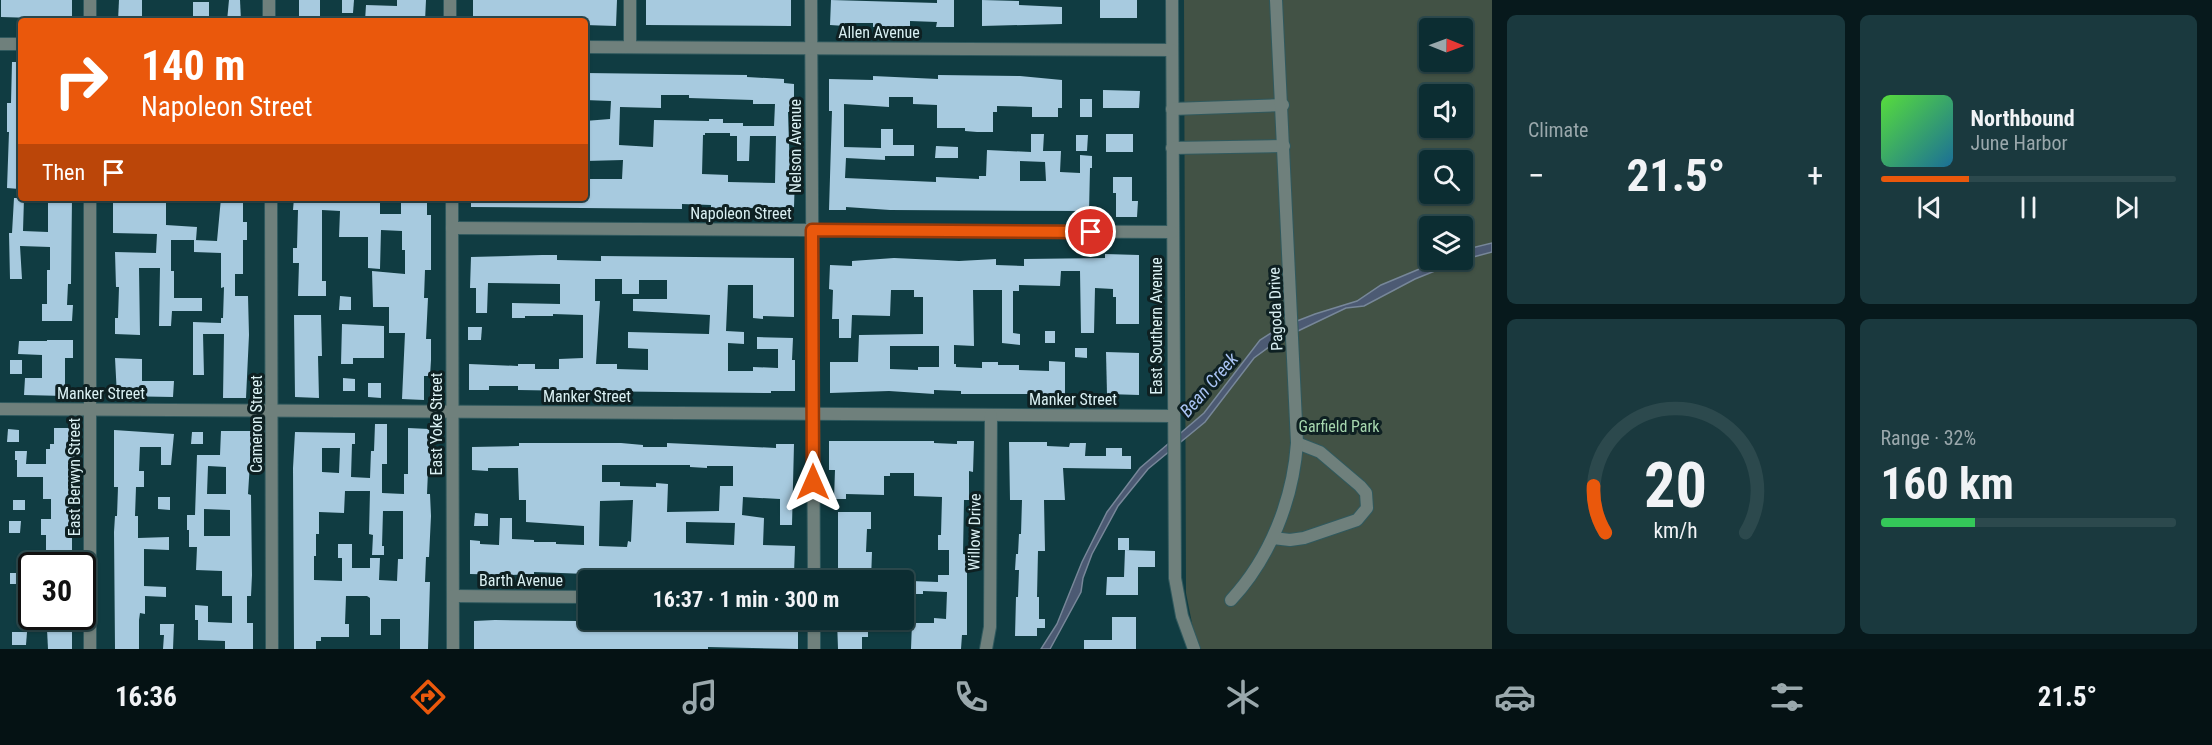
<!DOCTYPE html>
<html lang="en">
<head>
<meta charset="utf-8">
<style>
	:root { --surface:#0c2d32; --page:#1a393e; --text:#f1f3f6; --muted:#9aa8ac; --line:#2c494d; --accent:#ea580c }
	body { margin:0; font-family:"Roboto Condensed",sans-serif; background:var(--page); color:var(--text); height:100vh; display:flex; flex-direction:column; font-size:22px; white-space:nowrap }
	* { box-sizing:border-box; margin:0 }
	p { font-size:20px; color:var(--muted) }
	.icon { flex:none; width:33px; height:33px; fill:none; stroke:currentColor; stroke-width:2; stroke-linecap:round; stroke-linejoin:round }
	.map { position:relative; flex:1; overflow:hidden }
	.drawer { display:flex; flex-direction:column; gap:15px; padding:15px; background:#07191c; width:720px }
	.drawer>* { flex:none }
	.guide { position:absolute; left:18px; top:18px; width:570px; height:183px; border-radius:6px; box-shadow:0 2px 4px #0004,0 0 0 2px var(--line); background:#ea580c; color:#fff; overflow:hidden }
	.needle { width:39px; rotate:91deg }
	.buttons { position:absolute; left:1419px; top:18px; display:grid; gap:12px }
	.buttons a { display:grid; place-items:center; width:54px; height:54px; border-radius:6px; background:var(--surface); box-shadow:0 2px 4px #0004,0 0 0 2px var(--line); font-size:30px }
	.speed { position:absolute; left:18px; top:552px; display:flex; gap:12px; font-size:30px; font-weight:700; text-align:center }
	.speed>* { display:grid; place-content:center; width:78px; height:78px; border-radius:50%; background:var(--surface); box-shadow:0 2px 4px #0004,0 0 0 2px var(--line); line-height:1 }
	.speed .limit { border:3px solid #111; border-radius:9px; background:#fff; color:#111 }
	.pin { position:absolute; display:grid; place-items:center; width:51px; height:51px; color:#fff; margin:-26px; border:3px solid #fff; border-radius:50%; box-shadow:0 2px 6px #0007 }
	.me { position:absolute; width:66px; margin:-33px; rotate:0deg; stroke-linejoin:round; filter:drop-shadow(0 0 4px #0008) }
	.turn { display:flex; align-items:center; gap:21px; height:126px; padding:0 24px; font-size:27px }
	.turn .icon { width:78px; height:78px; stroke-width:2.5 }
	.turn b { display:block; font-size:42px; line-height:51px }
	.then { display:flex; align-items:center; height:57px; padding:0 24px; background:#0003; gap:12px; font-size:22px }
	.big { font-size:45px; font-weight:700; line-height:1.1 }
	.drawer .widget { flex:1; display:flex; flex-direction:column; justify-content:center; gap:9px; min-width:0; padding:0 21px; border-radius:9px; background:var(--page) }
	.drawer .dial { align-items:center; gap:0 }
	.dial svg { height:156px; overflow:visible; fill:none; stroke:var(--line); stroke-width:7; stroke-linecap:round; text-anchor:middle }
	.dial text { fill:var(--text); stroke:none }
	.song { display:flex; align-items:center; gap:18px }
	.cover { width:72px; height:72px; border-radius:9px; background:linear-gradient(135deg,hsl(110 70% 55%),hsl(200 70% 35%)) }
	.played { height:6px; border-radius:3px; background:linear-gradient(90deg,var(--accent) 30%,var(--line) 30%) }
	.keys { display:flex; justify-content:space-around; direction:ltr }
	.heat { display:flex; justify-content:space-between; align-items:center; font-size:33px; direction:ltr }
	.charge { height:9px; border-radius:4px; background:linear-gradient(90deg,#34c759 32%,var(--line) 0) }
	.drawer .tiles { flex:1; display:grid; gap:15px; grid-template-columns:repeat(2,1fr) }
	.trip { position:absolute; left:578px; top:570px; width:336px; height:60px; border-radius:6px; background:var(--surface); box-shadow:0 2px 4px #0004,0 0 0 2px var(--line); font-weight:700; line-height:60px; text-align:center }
	.tabs { display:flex; height:96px; justify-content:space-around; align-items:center; background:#051214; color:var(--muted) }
	.tabs .icon { width:42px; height:42px }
	.tabs .on { color:var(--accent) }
	.tabs b { font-size:27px; color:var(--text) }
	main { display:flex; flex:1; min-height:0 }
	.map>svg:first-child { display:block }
	.green { fill:#425245; fill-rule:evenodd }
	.water { fill:#4c5a73; stroke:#778799; stroke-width:1.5 }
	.building { fill:#a7cadf; fill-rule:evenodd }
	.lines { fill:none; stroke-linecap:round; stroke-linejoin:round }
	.minor-casing { stroke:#30595e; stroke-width:14 }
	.minor { stroke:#6f807c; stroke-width:12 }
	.route-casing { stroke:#983908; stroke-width:15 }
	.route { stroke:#ea580c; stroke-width:10 }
	.labels { text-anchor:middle; stroke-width:6; stroke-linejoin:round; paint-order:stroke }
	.street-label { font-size:16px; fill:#daf0f3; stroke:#0e2022 }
	.park-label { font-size:16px; fill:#a6d7af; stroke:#0e2022 }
	.water-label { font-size:18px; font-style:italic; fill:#aac4f5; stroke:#0e2022 }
</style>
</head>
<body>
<main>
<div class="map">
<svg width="1492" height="649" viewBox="0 0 1492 649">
	<rect width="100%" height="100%" fill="#103c42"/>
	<!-- green -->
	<path class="green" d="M1184,0H1492V649H1200L1196,643L1186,593ZM1430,28H1462V62H1430ZM1430,94H1462V128H1430ZM1430,160H1462V194H1430ZM1430,226H1462V260H1430Z"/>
	<!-- water -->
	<polygon class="water" points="1492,243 1492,252 1462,260 1415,279 1364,306 1346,308 1277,341 1254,358 1205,422 1148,469 1118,506 1092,554 1083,578 1081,592 1050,649 1041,649 1057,624 1082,562 1107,512 1140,468 1204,413 1260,340 1279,328 1315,314 1357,301 1381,285 1417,270 1443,260 1462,260 1463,250"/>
	<!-- building -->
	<g class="building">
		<polygon points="1,0 72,0 72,20 34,21 34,18 1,17"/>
		<polygon points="119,0 142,0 142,21 118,21"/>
		<polygon points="229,0 240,0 241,21 227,21"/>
		<rect x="299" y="0" width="21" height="21"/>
		<polygon points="342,0 354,0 353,13 342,13"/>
		<polygon points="397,0 426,0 425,21 365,21 366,5 397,6"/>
		<polygon points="473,0 617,0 616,26 585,25 585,21 473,21"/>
		<polygon points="646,0 791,0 791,26 646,25"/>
		<polygon points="831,0 937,3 937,0 954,0 954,27 936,27 937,22 910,21 910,26 873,27 873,23 845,23 845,26 830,25"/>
		<polygon points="982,0 1019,1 1019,5 1062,7 1062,24 982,26"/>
		<rect x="1100" y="0" width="37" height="18"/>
		<rect x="193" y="2" width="16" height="19"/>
		<polygon points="12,62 21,62 19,189 7,188 9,132 7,132 7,103 11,103"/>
		<path d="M585,73L747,75V77L784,79V83L794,84V112H788L790,174L795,175L794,207L711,209V205L682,204V209L471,207V198H585V179H622L623,160L585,161V121L610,119L611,101L585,100ZM661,95H689V98L753,100V104H775L774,126H743V123H723V119H709V121L654,120L653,147L619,145L620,107L661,108ZM705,133H730V136H737V161H749L750,136H776L775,183L728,182V175L702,174L703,135H705Z"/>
		<path d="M938,75L1020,76L1062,80V108H1058V117H1032V107L997,106V112H993V132H977L965,131V128H937V105L913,104V97H889V107L844,104V147L881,148V129H893V145H914V156H885V160L846,158L845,178L936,182V177L979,179V176H986L987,150L1031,152V134H1044L1043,151H1061L1060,172L1080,173V155L1092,156V168H1090L1089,211L890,210L846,207V210H829L832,111H829V79L873,80V76L938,79ZM1020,161L1045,162L1046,181H1020Z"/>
		<polygon points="1103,90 1140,91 1139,108 1103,108"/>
		<rect x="1080" y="99" width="12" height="18"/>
		<rect x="1106" y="134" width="27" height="18"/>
		<polygon points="1076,135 1088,135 1087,151 1076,151"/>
		<polygon points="936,146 958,147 958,158 935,158"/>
		<polygon points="1113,177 1132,177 1132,201 1138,201 1137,217 1116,217 1116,193 1113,193"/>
		<polygon points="14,198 24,198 23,231 48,232 48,198 72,198 71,284 68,284 67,305 73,305 72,321 42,321 42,304 47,304 47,270 50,270 50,247 20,246 22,279 10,279 9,233 12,233"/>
		<polygon points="113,198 141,198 141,201 166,201 166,225 197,227 196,240 171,240 171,271 174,271 174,298 202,298 202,311 172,311 171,326 159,326 160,268 139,268 140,335 115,334 115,318 118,318 119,287 116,287 115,252 156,253 157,234 113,233"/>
		<polygon points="221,198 243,198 243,222 247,222 247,240 243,240 243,274 235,274 235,296 248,296 249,335 246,398 223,398 224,334 203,334 204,375 193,375 193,322 221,323 221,318 223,318 224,287 221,288 221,253 194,252 194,240 217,241"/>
		<polygon points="294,198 380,198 380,214 401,214 401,198 427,198 427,215 431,215 431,270 425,270 424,298 428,298 426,339 431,339 431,360 430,376 424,376 424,400 402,399 405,333 389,333 389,307 373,307 372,271 405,274 405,250 402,250 402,231 381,230 380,269 368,268 368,237 339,237 340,211 322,210 322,281 326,281 326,296 298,296 299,263 293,263 293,248 297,248 298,210 293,210"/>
		<path d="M1105,254L1139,255V324H1116V297H1113V289L1095,288L1094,333H1081L1080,271H1061L1060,286L1019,285V291H1013V333L1020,334V345L1002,343V290H973L974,346L954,345V364H956V367L982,368V362H998V365H1019V370L1049,371V361L1065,362V394H961V391L934,390V394L889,391L830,393V362H858L859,335L923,334V297H914V290H891L890,316L852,315L851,338H839V319H832L833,290L829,289L830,265L852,266V261L894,258L959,261L996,259V265L1024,266V259L1105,258ZM890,346H939V367H918V370L890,369Z"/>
		<path d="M542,255H557V260L601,261V256L794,258V317L763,316V319L753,318V285H728L726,331L744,332V344L728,343V371H753V367L778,368V349H757V337L793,338L792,360H795V391H771V393L579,391L518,390V386H489V390H469V364L518,366V364H535V369H559V359L583,358V315L553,314V316H525V318H512V303L560,304V284L488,283L487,313H476V288H470L471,257ZM595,279H622V294H639V280H667V299H633V311L710,315L709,334L628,332V348L648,349V370L617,369V364H596L600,301H595Z"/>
		<polygon points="340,296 351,297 351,310 339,310"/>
		<polygon points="294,315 321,315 322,356 318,356 319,398 295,397"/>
		<polygon points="342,324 384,326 384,358 353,358 353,364 341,364"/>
		<polygon points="468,327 482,327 481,340 468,340"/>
		<rect x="1045" y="331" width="10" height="12"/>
		<polygon points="47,340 73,340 73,358 65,358 65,396 24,395 25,378 42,378 42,355 18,354 19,341 47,341"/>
		<polygon points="1075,348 1087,348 1087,358 1075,357"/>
		<polygon points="1106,352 1139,353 1139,395 1107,394"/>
		<polygon points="115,358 142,359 142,381 174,381 173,397 117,396"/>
		<rect x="10" y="360" width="12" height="14"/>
		<polygon points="343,378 355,379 355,391 343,391"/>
		<polygon points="368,383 381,383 381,398 368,397"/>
		<path d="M375,424H387V464H382V493L404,494V474H408V428L429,429V453H432V472L428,471L427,494H430L431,516L429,557H426L425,582H430L428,649H400V619H381V635H370V598L367,596H346L345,624H349V637H321V641H316V649H294L293,468L295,432L355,433V444H352L351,477L370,478L371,451H374ZM322,448H340L339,473L322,472ZM345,491H370L369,534L373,535L372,555H384V546H382L383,511H403V559H398L397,581L379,580L380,558H370V568H352V544H338V558H342V581L314,580V556H316V534H319V512L344,513Z"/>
		<polygon points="54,428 76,428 75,461 72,461 72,553 69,553 68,566 46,566 46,535 41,535 41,519 51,519 51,499 43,499 43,477 17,477 17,460 15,460 15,451 27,451 26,464 46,464 46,449 50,449 50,444 54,444"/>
		<polygon points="8,429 19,430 19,442 7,442"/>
		<polygon points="114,430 174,434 171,465 161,465 161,447 140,447 139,471 144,471 144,487 136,487 135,516 138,516 138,538 169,537 169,550 144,549 144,586 166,587 166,597 145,596 145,614 140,613 139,620 139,649 115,649 114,532 115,516 117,516 118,487 114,487"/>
		<path d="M221,431H252L248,494L251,495L252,575L251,596H247V623H253V649H225V641L198,640V620H195V605L208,606V622L232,623V596H222V571L196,570L197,547H189V530H187V515H195L197,455H220ZM208,466L226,467V494H207ZM204,509L230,510V536H204Z"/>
		<polygon points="192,432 203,432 203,444 191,444"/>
		<polygon points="829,441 934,441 934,443 957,444 957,441 974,441 973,472 969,471 969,500 964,500 963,554 967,554 967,635 962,635 961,649 911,649 912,623 934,623 934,618 946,619 947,592 923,591 923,594 911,594 911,581 938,582 938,575 949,575 949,550 938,550 938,535 941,535 942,497 914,496 914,473 890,473 890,476 884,476 884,495 846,494 846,499 834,499 835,470 829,470"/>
		<polygon points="1009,442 1047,442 1047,446 1069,447 1070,443 1086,443 1085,456 1106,456 1106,448 1122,448 1122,456 1131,456 1131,469 1063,468 1065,500 1044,500 1045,551 1038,551 1037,597 1039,597 1039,619 1045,619 1045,628 1037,628 1037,636 1015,636 1016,597 1018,597 1019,570 1015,570 1016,554 1018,554 1019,534 1021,534 1022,500 1010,500"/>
		<path d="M519,443H621L643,445V447H667V443L776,448V444H794L792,525H780V499L743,497L742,515L764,518L763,545L795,546L794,574L750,571L729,572V574L613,575L534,572V574L511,575L470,574V540L480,541V544L499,545L500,518H512V539L534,540V542H556V544L584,545V526L526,522V500H519L518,468H488V471L472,470V447L519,446ZM602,465H690V467L707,468V466H733V486H720L719,511L667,512L668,484L656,483V487L620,486V482H602ZM633,500L631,542L628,541L627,547L599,546L600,501ZM686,522L735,523L734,545L686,543Z"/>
		<polygon points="158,497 170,497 170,510 158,509"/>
		<rect x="13" y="500" width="12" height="10"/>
		<polygon points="838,512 871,512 871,529 867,529 866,552 872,552 871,580 838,580"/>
		<polygon points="475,513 488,514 488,526 474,526"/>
		<polygon points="9,521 21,521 20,533 9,533"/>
		<rect x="1118" y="538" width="11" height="12"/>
		<polygon points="1125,550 1155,551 1155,567 1138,567 1138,595 1106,595 1107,577 1124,577"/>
		<polygon points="18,557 30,557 30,568 18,567"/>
		<rect x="10" y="573" width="12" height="11"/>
		<polygon points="1112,617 1136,617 1136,649 1084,649 1084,640 1112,640"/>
		<polygon points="495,620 578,621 627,624 627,621 714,623 774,621 774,623 798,624 798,649 708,647 708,649 474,649 474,621"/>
		<polygon points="837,620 868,620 868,637 862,637 862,649 838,649"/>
		<polygon points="160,624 174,624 173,649 163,649 164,635 160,635"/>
		<polygon points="47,629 72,629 72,649 48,649"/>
		<polygon points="12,632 27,632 26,645 12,645"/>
	</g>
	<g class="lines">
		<defs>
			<g id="minor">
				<polyline points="90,0 90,21"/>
				<polyline points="269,0 269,21"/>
				<polyline points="811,0 814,580"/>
				<polyline points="1172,0 1175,578 1182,616 1194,649"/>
				<polyline points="450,21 450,0"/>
				<polyline points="0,44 21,44"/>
				<polyline points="585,47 1172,50"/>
				<polyline points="630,47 630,0"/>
				<polyline points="1172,109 1283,105"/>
				<polyline points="1172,148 1284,146"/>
				<polyline points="90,198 90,649"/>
				<polyline points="271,198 272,649"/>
				<polyline points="452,198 453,649"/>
				<polyline points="452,228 1172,232"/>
				<polyline points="0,409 1173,416"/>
				<polyline points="1273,538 1290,540 1304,538 1357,520 1367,508 1366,493 1360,486 1320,452 1297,443"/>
				<polyline points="453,596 588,597"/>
				<path d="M1231,600C1270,558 1293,500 1297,443L1276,0"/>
				<polyline points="814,620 814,649"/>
				<polyline points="986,649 990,627 991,415"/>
			</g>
		</defs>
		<!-- minor casing -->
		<use href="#minor" class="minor-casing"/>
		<!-- minor -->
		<use href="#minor" class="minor"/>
	</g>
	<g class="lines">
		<defs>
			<polyline id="route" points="813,482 812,230 1091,232"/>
		</defs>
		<!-- route casing -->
		<use href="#route" class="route-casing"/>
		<!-- route -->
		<use href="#route" class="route"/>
	</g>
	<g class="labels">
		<!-- street labels -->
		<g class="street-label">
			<text x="879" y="38">Allen Avenue</text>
			<text transform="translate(795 146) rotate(-90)" y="6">Nelson Avenue</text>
			<text x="741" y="219">Napoleon Street</text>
			<text transform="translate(1275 309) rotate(-92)" y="6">Pagoda Drive</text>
			<text transform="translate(1156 326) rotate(-90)" y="6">East Southern Avenue</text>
			<text x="101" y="399">Manker Street</text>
			<text x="587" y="402">Manker Street</text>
			<text x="1073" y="405">Manker Street</text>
			<text transform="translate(256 424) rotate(-90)" y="6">Cameron Street</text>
			<text transform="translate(436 424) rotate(-90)" y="6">East Yoke Street</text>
			<text transform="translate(74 477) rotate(-90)" y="6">East Berwyn Street</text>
			<text transform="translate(974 532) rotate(-89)" y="6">Willow Drive</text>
			<text x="521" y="586">Barth Avenue</text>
		</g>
		<!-- park labels -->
		<g class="park-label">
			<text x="1339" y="432">Garfield Park</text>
		</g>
		<!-- water labels -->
		<g class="water-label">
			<text transform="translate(1209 385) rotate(-49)" y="6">Bean Creek</text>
		</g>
	</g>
</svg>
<div class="buttons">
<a><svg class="needle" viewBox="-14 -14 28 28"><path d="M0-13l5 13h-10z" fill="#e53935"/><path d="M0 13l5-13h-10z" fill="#9aa8ac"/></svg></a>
<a><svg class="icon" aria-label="sound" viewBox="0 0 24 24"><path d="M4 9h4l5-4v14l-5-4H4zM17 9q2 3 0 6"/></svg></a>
<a><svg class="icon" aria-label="search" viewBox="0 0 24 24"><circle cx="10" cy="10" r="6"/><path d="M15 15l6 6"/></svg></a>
<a><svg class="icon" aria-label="layers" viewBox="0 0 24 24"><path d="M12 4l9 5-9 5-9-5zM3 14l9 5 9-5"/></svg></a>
</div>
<div class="speed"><div class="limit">30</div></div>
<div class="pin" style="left:1091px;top:232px;background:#d93025"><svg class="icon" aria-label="arrive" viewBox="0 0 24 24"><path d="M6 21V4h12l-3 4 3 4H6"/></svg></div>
<svg class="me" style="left:813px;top:482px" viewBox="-20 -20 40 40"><path d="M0-17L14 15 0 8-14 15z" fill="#ea580c" stroke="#fff" stroke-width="4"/></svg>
<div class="trip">16:37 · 1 min · 300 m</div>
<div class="guide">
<div class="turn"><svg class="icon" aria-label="right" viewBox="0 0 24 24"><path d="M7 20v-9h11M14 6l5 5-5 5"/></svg><div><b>140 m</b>Napoleon Street</div></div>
<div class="then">Then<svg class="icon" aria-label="arrive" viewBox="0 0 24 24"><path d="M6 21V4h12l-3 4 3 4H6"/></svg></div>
</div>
</div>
<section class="drawer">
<div class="tiles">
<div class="widget"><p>Climate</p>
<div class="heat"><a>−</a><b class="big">21.5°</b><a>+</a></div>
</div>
<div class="widget">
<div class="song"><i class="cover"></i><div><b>Northbound</b><p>June Harbor</p></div></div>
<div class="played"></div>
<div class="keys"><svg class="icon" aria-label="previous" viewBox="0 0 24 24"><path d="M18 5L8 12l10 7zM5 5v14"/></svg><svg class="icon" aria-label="pause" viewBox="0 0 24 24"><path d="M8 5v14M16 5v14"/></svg><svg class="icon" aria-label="next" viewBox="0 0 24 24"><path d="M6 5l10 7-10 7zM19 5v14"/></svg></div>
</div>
<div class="widget dial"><svg viewBox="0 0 100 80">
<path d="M14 69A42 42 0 1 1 86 69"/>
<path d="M14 69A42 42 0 0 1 8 45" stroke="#ea580c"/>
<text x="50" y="56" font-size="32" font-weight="700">20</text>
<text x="50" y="72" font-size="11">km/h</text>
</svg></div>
<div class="widget"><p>Range · 32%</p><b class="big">160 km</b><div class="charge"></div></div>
</div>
</section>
</main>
<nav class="tabs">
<b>16:36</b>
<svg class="icon on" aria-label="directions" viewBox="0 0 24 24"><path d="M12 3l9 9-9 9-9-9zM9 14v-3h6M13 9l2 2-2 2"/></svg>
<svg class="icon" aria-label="music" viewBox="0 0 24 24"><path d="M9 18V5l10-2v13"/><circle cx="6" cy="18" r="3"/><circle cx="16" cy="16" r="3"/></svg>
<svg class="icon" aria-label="phone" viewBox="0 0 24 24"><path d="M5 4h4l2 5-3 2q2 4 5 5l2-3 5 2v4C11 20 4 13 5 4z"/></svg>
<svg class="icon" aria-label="climate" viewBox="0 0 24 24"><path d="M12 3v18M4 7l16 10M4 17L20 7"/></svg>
<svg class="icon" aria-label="car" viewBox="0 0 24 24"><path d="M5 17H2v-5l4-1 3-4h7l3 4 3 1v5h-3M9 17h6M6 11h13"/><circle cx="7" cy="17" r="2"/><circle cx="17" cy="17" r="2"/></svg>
<svg class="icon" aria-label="filters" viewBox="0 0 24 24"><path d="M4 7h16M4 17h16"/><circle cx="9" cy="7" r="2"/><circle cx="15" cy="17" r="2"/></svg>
<b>21.5°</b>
</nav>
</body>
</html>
